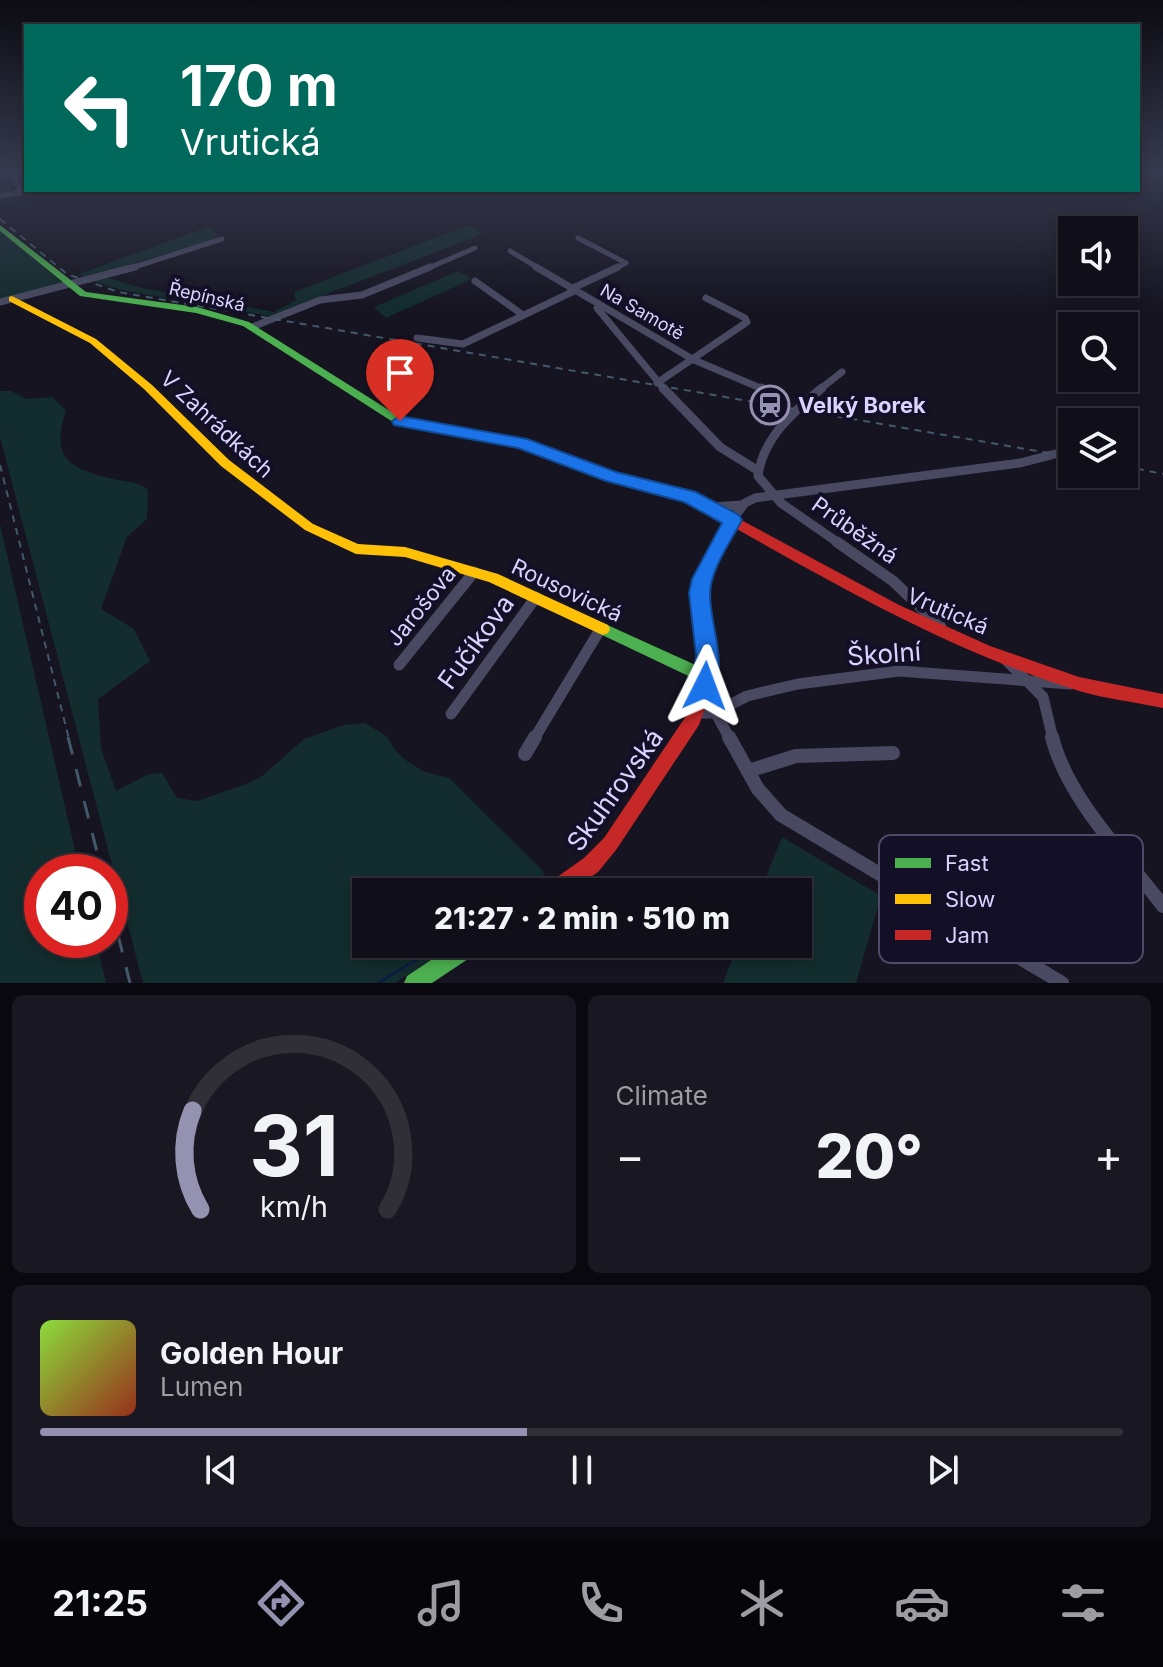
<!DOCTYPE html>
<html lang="en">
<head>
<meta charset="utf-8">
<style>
	:root { --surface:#100f19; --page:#191822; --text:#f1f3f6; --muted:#9c9ca2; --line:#302f38; --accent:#9591b1 }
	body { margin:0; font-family:Inter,sans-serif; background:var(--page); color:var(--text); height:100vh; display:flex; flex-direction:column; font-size:30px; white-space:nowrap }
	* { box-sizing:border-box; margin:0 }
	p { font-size:26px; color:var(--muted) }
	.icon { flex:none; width:44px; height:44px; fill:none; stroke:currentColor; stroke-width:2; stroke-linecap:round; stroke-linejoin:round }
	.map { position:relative; height:983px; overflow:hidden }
	.panel { display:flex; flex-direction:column; gap:12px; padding:12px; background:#09080e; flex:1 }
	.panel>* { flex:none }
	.guide { position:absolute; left:24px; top:24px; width:1116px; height:168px; border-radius:0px; box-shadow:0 4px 12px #0003,0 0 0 2px var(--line); background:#00695c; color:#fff; overflow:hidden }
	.buttons { position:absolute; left:1058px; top:216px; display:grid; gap:16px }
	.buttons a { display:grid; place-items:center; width:80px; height:80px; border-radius:0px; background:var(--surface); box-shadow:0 4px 12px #0003,0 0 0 2px var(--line); font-size:40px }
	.speed { position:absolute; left:24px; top:854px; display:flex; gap:16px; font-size:40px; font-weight:700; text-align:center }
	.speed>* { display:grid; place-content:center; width:104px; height:104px; border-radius:50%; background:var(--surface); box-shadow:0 4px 12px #0003,0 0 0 2px var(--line); line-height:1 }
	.speed .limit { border:12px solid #d22; background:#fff; color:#111 }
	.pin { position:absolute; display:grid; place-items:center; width:68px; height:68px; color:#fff; margin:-82px -34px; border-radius:50% 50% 50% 0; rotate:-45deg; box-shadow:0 0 8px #0007 }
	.pin .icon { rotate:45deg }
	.me { position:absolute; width:88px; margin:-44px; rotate:3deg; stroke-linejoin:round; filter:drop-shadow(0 0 6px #0008) }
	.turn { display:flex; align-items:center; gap:28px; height:168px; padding:0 24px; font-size:36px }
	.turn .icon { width:104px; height:104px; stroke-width:2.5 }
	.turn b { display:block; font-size:56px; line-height:68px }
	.big { font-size:60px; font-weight:800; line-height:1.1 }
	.panel .widget { flex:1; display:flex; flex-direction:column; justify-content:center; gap:12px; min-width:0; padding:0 28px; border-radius:12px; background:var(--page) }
	.panel .dial { align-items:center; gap:0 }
	.dial svg { height:208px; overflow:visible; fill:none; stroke:var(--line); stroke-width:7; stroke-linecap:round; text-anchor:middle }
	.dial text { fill:var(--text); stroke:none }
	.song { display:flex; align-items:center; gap:24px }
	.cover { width:96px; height:96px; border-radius:12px; background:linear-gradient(135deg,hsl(90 70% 55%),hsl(10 70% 35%)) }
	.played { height:8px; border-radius:4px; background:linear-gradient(90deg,var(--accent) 45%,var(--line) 45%) }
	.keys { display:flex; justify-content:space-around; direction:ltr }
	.heat { display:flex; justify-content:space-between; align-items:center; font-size:44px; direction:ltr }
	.panel .tiles { flex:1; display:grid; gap:12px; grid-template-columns:1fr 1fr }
	.widget:last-child { grid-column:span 2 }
	.trip { position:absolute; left:352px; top:878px; width:460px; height:80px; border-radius:0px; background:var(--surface); box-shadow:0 4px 12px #0003,0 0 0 2px var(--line); font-weight:800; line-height:80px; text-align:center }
	.tab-bar { display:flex; height:128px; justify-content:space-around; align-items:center; background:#06060a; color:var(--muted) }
	.tab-bar .icon { width:56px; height:56px }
	.tab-bar .selected { color:var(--accent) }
	.tab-bar b { font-size:36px; color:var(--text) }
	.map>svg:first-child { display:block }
	.green { fill:#132c2d }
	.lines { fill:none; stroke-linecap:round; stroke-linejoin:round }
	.stream { stroke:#0b1e41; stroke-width:3 }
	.street-far4 { stroke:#4a4962; stroke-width:5 }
	.street-far3 { stroke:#4a4962; stroke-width:7 }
	.street-far2 { stroke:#4a4962; stroke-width:9 }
	.street-far1 { stroke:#4a4962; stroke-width:11 }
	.street { stroke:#4a4962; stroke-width:14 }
	.fast { fill:#4caf50; fill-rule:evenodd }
	.slow { fill:#ffc107; fill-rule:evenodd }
	.jam { fill:#c62828; fill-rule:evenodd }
	.rail-far1 { stroke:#43596b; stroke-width:2; stroke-dasharray:7 6; stroke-linecap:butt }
	.rail { stroke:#43596b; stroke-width:3; stroke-dasharray:18 15; stroke-linecap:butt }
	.route { fill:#1a73e8; stroke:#114b97; stroke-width:2 }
	.labels { text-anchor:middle; stroke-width:8; stroke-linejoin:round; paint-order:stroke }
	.far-street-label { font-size:18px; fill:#d9d4ff; stroke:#130f26 }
	.poi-label { font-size:22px; font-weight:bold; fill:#d9d4ff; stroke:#130f26; text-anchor:start }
	.street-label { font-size:22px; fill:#d9d4ff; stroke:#130f26 }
	.near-street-label { font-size:26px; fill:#d9d4ff; stroke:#130f26 }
	.key { fill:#130f26; stroke:#4e4a67; stroke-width:2 }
	.key-label { font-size:22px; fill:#d9d4ff }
</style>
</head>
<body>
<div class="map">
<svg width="1163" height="983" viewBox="0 0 1163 983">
	<rect width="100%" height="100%" fill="#161421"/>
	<!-- green -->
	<g class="green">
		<polygon points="469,225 483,234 306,302 275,317 121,290 94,281 104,277 142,288 274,312 296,300 294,292"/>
		<polygon points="210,226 217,234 216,239 85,278 79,274"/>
		<polygon points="0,231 64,284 0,301"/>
		<polygon points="458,271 472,279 386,318 374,307"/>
		<path d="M0,391H11L27,399L52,397L66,410C51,458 67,468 113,479C125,482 139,481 148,490L147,519L127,537L101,609L134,629L150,661L98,699L101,748L116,791L149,774L162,773L177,798L197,801L246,784L261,777L304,739L344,725L365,723L386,736L396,751L408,762L425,772L449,778L542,870L548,884L536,892H366V944H455L395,983H143L0,437Z"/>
		<polygon points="0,524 80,872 42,872 42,940 96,940 106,983 0,983"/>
		<polygon points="782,837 881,896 856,983 723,983 738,944 798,944 798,892 760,892"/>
	</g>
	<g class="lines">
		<!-- stream -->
		<g class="stream">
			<polyline points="526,892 539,884"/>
			<polyline points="378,983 442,944"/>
		</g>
		<!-- street-far4 -->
		<g class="street-far4">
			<polyline points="10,171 21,192"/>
			<polyline points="12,176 26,174"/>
			<polyline points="0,196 33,190"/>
			<polyline points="578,238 626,263 614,269"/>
			<polyline points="510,251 540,269"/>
			<polyline points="128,269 222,239"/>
			<polyline points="426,269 475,248"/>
		</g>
		<!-- street-far3 -->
		<g class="street-far3">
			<polyline points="536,267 694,360 765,390"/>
			<polyline points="475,281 523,315"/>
			<polyline points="571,289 618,267"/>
			<polyline points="0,302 135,267"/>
			<polyline points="597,308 665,390"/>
			<polyline points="252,327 320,300 362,295 430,267"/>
			<polyline points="417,338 463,344 574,291"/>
			<polyline points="657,383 747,322 745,318 706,298"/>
			<polyline points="819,390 842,372"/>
		</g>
		<!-- street-far2 -->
		<g class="street-far2">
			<polyline points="663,388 720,447 757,470"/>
			<polyline points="761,388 765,390"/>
			<path d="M822,388C793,412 763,438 758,476L781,503L840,544"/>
			<polyline points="712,507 741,505"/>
			<polyline points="732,520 745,503 755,498 1020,463 1055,454"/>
		</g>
		<!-- street-far1 -->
		<g class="street-far1">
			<polyline points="837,542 893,581 941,627"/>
			<polyline points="1007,661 1043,697 1053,739"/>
			<polyline points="399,665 474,572"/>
			<polyline points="703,690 730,739"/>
			<polyline points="696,713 714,713 747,696 798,684 899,671 1070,684"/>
			<polyline points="451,714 536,597"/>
			<polyline points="534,739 601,628"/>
		</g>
		<!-- street -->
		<g class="street">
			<polyline points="729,737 758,789 781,815 1062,983"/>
			<path d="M1052,737C1067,798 1125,856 1163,906"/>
			<polyline points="525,754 535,737"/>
			<polyline points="748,771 796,756 893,753"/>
		</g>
		<!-- fast -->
		<g class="fast">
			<polygon points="0,225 86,292 197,307 249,322 400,417 512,436 615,474 694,494 723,510 725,513 723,516 715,516 686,500 608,480 506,442 393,422 243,326 196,313 80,296 0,231"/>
			<polygon points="603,623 711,672 714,677 711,682 706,684 701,682 598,633 596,629 598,625"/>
			<polygon points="455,944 483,944 480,951 432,983 404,983 407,976"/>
		</g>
		<!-- slow -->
		<polygon class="slow" points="12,296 96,339 152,385 229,460 313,524 358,544 405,547 498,574 608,625 610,629 608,633 603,635 598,633 489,582 405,557 356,554 305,530 221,466 144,389 90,343 9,301 9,297"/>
		<!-- jam -->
		<path class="jam" d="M719,508L899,605L990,646L1079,677L1163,694V708C1135,702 1106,699 1079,691C956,653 845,590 735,528L707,586L715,663L713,686L699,725L616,850L598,872L569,892H544L546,885L584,858L604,838L686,716L697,686L701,663L693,586L725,522L713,513L715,510Z"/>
		<!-- rail-far1 -->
		<g class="rail-far1">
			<polyline points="0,219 67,274 118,292 1072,457"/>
			<polyline points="0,465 69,739"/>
			<polyline points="1124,466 1163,474"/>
		</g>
		<!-- rail -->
		<g class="rail">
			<polyline points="68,737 102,872"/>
			<polyline points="110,903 130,983"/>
		</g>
	</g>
	<!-- sky -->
	<linearGradient id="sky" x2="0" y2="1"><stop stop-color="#0c0b12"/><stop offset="0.55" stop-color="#363a4e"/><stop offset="1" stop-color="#363a4e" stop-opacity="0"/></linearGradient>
	<rect width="1163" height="309" fill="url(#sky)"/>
	<!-- route -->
	<path class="route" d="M400,416L527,439L616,472L696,492L739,515L742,520C731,541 710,570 710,594C710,627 728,661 713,693L705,696L696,693L693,686L696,655L689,593L692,579L722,523L684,502L606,481L518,448L394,425L392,421Z"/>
	<!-- icons -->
	<defs>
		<symbol id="station-ring" viewBox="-11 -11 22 22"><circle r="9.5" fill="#130f26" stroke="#9591b1" stroke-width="1.5"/><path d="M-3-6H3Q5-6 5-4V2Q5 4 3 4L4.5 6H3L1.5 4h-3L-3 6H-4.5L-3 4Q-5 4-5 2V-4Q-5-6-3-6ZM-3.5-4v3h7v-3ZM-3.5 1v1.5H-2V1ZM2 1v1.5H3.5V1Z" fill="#9591b1"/></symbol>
	</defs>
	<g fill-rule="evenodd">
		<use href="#station-ring" x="748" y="383" width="44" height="44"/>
	</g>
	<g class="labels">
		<!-- far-street labels -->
		<g class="far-street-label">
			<text transform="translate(207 297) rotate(13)" y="6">Řepínská</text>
			<text transform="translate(642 312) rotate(30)" y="6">Na Samotě</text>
		</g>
		<!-- poi labels -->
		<g class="poi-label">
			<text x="798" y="413">Velký Borek</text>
		</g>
		<!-- street labels -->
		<g class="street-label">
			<text transform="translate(217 424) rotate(43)" y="8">V Zahrádkách</text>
			<text transform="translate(855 530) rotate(35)" y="8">Průběžná</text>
			<text transform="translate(567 590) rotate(25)" y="8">Rousovická</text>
			<text transform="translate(421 606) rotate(-51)" y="8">Jarošova</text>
			<text transform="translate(948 611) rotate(23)" y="8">Vrutická</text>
		</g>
		<!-- near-street labels -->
		<g class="near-street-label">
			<text transform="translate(476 642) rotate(-54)" y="9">Fučíkova</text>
			<text transform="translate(884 654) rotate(-4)" y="9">Školní</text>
			<text transform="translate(615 790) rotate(-54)" y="9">Skuhrovská</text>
		</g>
	</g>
	<!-- legend -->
	<rect x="879" y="835" width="264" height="128" rx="12" class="key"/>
	<rect x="895" y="858" width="36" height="10" fill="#4caf50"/>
	<rect x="895" y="894" width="36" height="10" fill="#ffc107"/>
	<rect x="895" y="930" width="36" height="10" fill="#c62828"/>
	<g class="key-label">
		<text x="945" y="871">Fast</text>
		<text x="945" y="907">Slow</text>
		<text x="945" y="943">Jam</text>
	</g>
</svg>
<div class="buttons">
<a><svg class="icon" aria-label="sound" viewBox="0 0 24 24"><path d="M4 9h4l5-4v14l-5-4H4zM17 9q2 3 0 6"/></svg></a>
<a><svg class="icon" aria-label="search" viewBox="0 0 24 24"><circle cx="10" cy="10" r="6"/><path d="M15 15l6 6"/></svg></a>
<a><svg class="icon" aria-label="layers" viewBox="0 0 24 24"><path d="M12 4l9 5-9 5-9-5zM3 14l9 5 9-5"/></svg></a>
</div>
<div class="speed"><div class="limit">40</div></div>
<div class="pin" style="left:400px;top:421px;background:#d93025"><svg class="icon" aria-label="arrive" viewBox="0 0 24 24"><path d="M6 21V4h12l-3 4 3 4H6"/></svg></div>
<svg class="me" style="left:705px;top:686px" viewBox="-20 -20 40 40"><path d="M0-17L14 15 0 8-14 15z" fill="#1a73e8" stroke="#fff" stroke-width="4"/></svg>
<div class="trip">21:27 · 2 min · 510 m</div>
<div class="guide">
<div class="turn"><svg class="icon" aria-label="left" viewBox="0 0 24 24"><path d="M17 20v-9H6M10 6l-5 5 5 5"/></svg><div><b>170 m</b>Vrutická</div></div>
</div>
</div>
<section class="panel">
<div class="tiles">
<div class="widget dial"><svg viewBox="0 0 100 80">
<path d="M14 69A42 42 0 1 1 86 69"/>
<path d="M14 69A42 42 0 0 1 11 31" stroke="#9591b1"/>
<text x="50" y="56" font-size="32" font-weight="700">31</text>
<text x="50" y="72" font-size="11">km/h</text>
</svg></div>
<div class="widget"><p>Climate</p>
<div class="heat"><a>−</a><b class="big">20°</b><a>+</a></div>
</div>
<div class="widget">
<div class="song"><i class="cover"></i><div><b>Golden Hour</b><p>Lumen</p></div></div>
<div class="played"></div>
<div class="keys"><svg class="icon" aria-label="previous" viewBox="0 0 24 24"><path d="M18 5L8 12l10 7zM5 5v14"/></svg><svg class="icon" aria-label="pause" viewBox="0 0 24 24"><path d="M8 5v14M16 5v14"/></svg><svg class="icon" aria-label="next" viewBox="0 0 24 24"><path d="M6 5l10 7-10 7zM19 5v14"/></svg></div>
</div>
</div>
</section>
<nav class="tab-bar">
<b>21:25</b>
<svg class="icon selected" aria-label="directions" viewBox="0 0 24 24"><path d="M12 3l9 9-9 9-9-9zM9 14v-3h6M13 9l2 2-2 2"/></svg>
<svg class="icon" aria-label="music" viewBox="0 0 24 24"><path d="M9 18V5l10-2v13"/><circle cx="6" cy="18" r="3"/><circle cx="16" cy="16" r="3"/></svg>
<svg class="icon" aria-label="phone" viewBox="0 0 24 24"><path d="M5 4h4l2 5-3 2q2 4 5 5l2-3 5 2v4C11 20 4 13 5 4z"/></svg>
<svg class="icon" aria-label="climate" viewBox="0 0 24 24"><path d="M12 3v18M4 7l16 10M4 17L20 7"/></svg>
<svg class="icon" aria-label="car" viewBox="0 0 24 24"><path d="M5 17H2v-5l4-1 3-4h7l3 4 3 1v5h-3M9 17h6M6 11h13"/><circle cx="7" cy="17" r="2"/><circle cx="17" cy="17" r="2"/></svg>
<svg class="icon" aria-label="filters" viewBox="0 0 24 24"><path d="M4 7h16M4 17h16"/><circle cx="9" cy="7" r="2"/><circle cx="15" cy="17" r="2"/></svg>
</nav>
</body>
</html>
